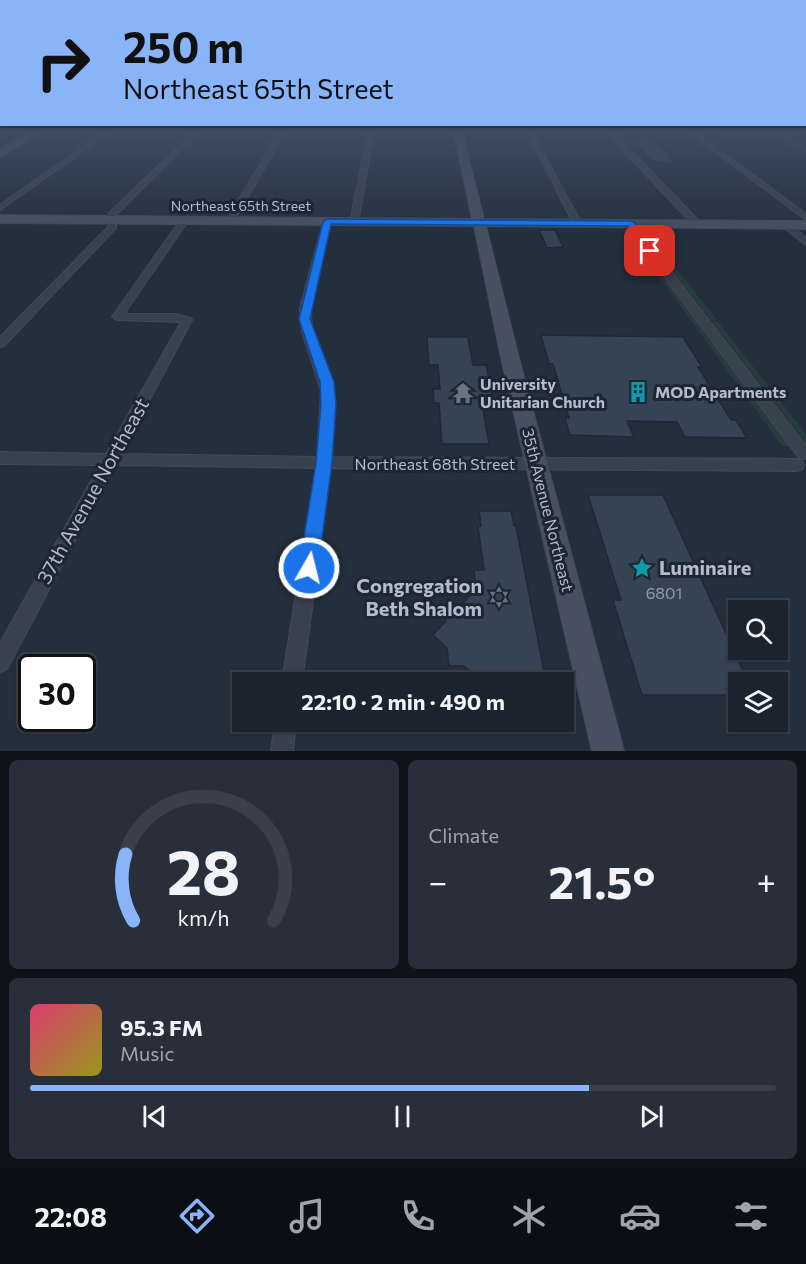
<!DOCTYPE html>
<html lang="en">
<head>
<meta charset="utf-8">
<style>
	:root { --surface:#1b232e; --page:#282f3a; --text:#f1f3f6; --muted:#a0a4aa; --line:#39404a; --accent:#8ab4f8 }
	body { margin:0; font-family:Commissioner,sans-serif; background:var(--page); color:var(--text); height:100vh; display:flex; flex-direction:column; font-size:22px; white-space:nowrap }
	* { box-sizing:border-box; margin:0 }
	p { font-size:20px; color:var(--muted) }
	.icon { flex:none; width:33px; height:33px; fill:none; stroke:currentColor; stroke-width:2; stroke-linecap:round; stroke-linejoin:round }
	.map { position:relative; height:751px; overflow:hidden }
	.details { display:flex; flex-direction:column; gap:9px; padding:9px; background:#0f1319; flex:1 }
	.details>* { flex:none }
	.top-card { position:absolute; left:0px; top:0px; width:807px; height:126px; box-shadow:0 2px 4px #0004,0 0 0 2px var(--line); background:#8ab4f8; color:#111; overflow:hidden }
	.tools { position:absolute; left:728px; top:600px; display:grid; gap:12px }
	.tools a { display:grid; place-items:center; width:60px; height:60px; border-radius:0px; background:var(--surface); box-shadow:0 2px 4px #0004,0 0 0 2px var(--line); font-size:30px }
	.speed { position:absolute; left:18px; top:654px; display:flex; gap:12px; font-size:30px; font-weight:700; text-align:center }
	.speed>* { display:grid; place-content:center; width:78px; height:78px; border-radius:50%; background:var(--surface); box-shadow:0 2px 4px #0004,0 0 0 2px var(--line); line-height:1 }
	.speed .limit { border:3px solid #111; border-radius:9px; background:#fff; color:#111 }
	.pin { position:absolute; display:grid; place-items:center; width:51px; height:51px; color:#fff; margin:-26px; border-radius:12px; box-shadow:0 3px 9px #0006 }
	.me { position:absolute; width:66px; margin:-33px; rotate:8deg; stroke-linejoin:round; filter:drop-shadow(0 0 4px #0008) }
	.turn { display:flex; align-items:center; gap:21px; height:126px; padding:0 24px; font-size:27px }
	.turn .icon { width:78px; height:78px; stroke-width:2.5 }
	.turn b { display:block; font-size:42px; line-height:51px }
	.big { font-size:45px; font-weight:700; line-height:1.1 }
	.details .widget { flex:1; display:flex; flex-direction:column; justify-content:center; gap:9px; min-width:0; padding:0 21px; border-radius:9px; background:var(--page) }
	.details .dial { align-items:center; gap:0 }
	.dial svg { height:156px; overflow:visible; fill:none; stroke:var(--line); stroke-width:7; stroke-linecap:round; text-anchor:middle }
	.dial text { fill:var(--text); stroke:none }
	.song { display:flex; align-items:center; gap:18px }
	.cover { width:72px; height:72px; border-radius:9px; background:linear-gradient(135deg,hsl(340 70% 55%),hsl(60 70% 35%)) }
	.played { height:6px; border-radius:3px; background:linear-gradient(90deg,var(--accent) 75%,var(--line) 75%) }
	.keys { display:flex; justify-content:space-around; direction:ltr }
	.heat { display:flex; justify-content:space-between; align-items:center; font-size:33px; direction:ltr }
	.details .tiles { flex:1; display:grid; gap:9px; grid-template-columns:1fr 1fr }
	.widget:last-child { grid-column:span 2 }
	.trip { position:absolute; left:232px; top:672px; width:342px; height:60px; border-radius:0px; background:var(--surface); box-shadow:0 2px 4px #0004,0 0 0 2px var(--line); font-weight:700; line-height:60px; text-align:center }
	.tab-bar { display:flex; height:96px; justify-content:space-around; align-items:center; background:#0b0e12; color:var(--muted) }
	.tab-bar .icon { width:42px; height:42px }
	.tab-bar .active { color:var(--accent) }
	.tab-bar b { font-size:27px; color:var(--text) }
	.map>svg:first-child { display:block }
	.green { fill:#263c3f }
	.building { fill:#364354; stroke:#1f2835; stroke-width:1.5 }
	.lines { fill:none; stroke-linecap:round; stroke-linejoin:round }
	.street-casing { stroke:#414a57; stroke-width:2 }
	.secondary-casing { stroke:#414a57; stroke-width:2 }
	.street { fill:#38414e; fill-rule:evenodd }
	.secondary { fill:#465061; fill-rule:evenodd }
	.route { fill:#1a73e8; stroke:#114b97; stroke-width:1.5 }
	.labels { text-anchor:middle; stroke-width:6; stroke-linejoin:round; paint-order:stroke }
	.far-street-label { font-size:14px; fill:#b4bcc9; stroke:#1d2633 }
	.poi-label { font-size:16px; font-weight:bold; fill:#b4bcc9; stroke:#1d2633; text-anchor:start }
	.street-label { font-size:16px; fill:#b4bcc9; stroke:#1d2633 }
	.near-number-label { font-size:16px; fill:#929caa }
	.near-street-label { font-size:20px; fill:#b4bcc9; stroke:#1d2633 }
	.near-poi-label { font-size:20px; font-weight:bold; fill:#b4bcc9; stroke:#1d2633; text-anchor:start }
</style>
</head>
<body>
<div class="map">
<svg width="806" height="751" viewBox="0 0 806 751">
	<rect width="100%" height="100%" fill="#242f3e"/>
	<!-- green -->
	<g class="green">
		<polygon points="661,256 669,260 717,320 711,320"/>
		<polygon points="658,275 663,275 790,446 782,446"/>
		<polygon points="712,321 718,322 806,434 806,443"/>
	</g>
	<!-- building -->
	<g class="building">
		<polygon points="627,136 648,136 673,158 669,158 674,164 653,161"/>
		<polygon points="539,230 555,230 563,247 547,248"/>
		<polygon points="541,335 683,337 702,367 698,367 731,420 736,420 747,438 685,437 677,422 627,421 634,437 570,435 565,418 569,418 553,364 549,364"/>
		<polygon points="427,337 468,337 473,365 486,365 493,398 481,398 489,444 442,444 439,403 434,403 433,389 440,389 438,365 429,365"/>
		<polygon points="588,495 663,495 748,682 738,682 738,695 642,695 613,600 621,600"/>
		<polygon points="479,511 511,511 514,526 516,526 546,682 481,682 464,666 449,666 447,648 433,635 446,621 445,606 460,606 476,589 474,570 484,570 478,526 481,526"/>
	</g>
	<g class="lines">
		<defs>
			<g id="street">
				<polygon points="110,128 116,128 0,210 0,205"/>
				<polygon points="126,128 366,128 369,130 366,132 286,131 234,221 230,223 226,221 280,131 201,130 116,215 116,228 4,346 0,347 0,337 109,226 109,213 195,130"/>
				<polygon points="376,128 806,130 806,134 783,134 806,147 806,152 775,134 697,133 806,214 806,220 690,133 614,133 700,222 700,226 694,226 607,133 532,132 581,223 577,225 573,223 527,132 376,132 373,130"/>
				<polygon points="371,130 374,132 358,222 354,224 350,222 368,132"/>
				<polygon points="181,219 188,221 124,314 175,314 191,318 192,320 121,454 317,457 321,391 302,332 300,308 323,222 327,220 331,222 310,308 313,332 333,391 332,457 797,459 802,461 804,465 802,469 797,471 331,468 302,682 282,682 316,468 115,465 7,669 0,672 0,643 100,465 0,464 0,452 106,454 181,322 117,320 112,317"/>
				<polygon points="627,222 633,222 806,446 806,459 799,458 627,226"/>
				<polygon points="783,223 789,223 806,238 806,245 783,227"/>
				<polygon points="275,722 296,722 293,751 271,751"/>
			</g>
			<g id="secondary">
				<polygon points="37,128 48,128 0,157 0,150"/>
				<polygon points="453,128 461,128 484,219 806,221 806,229 486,226 519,358 624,751 592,751 501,358 474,226 0,223 0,215 472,219"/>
			</g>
		</defs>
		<!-- street casing -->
		<use href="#street" class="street-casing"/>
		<!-- secondary casing -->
		<use href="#secondary" class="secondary-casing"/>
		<!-- street -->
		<use href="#street" class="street"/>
		<!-- secondary -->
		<use href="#secondary" class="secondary"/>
	</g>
	<!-- sky -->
	<linearGradient id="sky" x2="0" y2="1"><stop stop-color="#141a22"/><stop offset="0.55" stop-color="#3f4d63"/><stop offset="1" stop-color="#3f4d63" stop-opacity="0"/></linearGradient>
	<rect width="806" height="234" fill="url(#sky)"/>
	<!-- route -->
	<polygon class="route" points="327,219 630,221 634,222 655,251 647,253 628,226 331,224 310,319 334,382 336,404 332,463 318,568 315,575 309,578 302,575 299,568 316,463 321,404 320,382 299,319 323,222"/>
	<!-- icons -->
	<defs>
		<symbol id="building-bare" viewBox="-9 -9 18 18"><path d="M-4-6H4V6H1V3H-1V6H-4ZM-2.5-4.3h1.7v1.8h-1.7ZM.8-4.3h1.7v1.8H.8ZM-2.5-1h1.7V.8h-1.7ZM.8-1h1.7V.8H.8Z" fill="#0f9aa8" stroke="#1d2633" stroke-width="2.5" paint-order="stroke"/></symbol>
		<symbol id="temple-bare" viewBox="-9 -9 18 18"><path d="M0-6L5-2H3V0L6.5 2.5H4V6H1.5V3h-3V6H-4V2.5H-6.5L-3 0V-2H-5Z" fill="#6b7280" stroke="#1d2633" stroke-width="2.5" paint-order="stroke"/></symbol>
		<symbol id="sight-bare" viewBox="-9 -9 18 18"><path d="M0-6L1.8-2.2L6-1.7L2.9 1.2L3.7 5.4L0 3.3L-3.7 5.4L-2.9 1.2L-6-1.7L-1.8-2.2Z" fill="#0f9aa8" stroke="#1d2633" stroke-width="2.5" paint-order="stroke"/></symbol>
		<symbol id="synagogue-bare" viewBox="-9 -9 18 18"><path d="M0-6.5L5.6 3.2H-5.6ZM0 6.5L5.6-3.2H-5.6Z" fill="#6b7280" stroke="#1d2633" stroke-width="2.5" paint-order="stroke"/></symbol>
	</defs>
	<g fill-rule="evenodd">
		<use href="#building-bare" x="623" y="377" width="30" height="30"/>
		<use href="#temple-bare" x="448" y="378" width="30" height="30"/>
		<use href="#sight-bare" x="627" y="553" width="30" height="30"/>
		<use href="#synagogue-bare" x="484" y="582" width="30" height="30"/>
	</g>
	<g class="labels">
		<!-- far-street labels -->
		<g class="far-street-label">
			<text x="241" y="211">Northeast 65th Street</text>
		</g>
		<!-- poi labels -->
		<g class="poi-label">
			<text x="480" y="390">University<tspan x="480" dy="18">Unitarian Church</tspan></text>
			<text x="655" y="398">MOD Apartments</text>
		</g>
		<!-- street labels -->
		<g class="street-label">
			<text x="435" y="470">Northeast 68th Street</text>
			<text transform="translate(548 510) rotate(76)" y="6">35th Avenue Northeast</text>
		</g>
		<!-- near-number labels -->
		<g class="near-number-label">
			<text x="664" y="599">6801</text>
		</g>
		<!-- near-street labels -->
		<g class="near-street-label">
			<text transform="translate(93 491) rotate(-61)" y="7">37th Avenue Northeast</text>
		</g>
		<!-- near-poi labels -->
		<g class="near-poi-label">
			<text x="659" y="575">Luminaire</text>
			<text x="482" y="593" text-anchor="end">Congregation<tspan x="482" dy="23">Beth Shalom</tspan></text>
		</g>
	</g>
</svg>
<div class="tools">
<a><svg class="icon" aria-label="search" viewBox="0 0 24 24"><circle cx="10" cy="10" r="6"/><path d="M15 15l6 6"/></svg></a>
<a><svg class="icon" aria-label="layers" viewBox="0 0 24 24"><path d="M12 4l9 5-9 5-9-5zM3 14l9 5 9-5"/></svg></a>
</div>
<div class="speed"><div class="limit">30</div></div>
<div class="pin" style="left:650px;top:251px;background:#d93025"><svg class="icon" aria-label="arrive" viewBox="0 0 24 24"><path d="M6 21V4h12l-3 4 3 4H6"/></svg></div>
<svg class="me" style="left:309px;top:568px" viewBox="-20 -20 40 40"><circle r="17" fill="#1a73e8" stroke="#fff" stroke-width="3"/><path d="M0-11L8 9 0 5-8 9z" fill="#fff"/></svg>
<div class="trip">22:10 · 2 min · 490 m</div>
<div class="top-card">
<div class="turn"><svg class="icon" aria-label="right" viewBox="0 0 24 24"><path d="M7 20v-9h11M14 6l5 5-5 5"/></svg><div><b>250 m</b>Northeast 65th Street</div></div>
</div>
</div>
<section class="details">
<div class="tiles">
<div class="widget dial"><svg viewBox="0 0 100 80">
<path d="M14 69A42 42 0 1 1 86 69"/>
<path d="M14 69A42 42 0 0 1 10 35" stroke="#8ab4f8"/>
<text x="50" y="56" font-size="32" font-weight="700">28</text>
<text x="50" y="72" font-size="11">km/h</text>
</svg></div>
<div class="widget"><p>Climate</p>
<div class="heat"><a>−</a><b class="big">21.5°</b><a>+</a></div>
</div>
<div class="widget">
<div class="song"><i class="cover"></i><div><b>95.3 FM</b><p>Music</p></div></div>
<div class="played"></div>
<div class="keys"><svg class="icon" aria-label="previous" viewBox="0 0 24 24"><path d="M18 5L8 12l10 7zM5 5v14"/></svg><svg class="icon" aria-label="pause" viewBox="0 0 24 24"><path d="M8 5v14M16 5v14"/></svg><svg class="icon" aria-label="next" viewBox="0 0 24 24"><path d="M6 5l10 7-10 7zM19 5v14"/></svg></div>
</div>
</div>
</section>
<nav class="tab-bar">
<b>22:08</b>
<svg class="icon active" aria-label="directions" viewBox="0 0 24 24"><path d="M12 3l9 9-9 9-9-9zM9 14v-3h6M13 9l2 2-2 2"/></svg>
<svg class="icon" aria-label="music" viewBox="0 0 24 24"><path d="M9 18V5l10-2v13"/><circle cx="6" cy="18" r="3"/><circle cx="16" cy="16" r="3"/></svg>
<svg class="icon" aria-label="phone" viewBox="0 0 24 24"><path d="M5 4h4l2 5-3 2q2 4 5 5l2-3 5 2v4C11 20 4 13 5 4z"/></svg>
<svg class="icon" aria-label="climate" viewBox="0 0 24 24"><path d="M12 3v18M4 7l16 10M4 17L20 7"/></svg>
<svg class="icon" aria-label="car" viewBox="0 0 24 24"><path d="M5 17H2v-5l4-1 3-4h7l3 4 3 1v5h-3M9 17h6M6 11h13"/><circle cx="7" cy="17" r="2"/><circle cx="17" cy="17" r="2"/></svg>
<svg class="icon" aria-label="filters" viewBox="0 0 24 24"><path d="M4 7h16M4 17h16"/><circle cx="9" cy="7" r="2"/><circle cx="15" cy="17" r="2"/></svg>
</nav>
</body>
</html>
